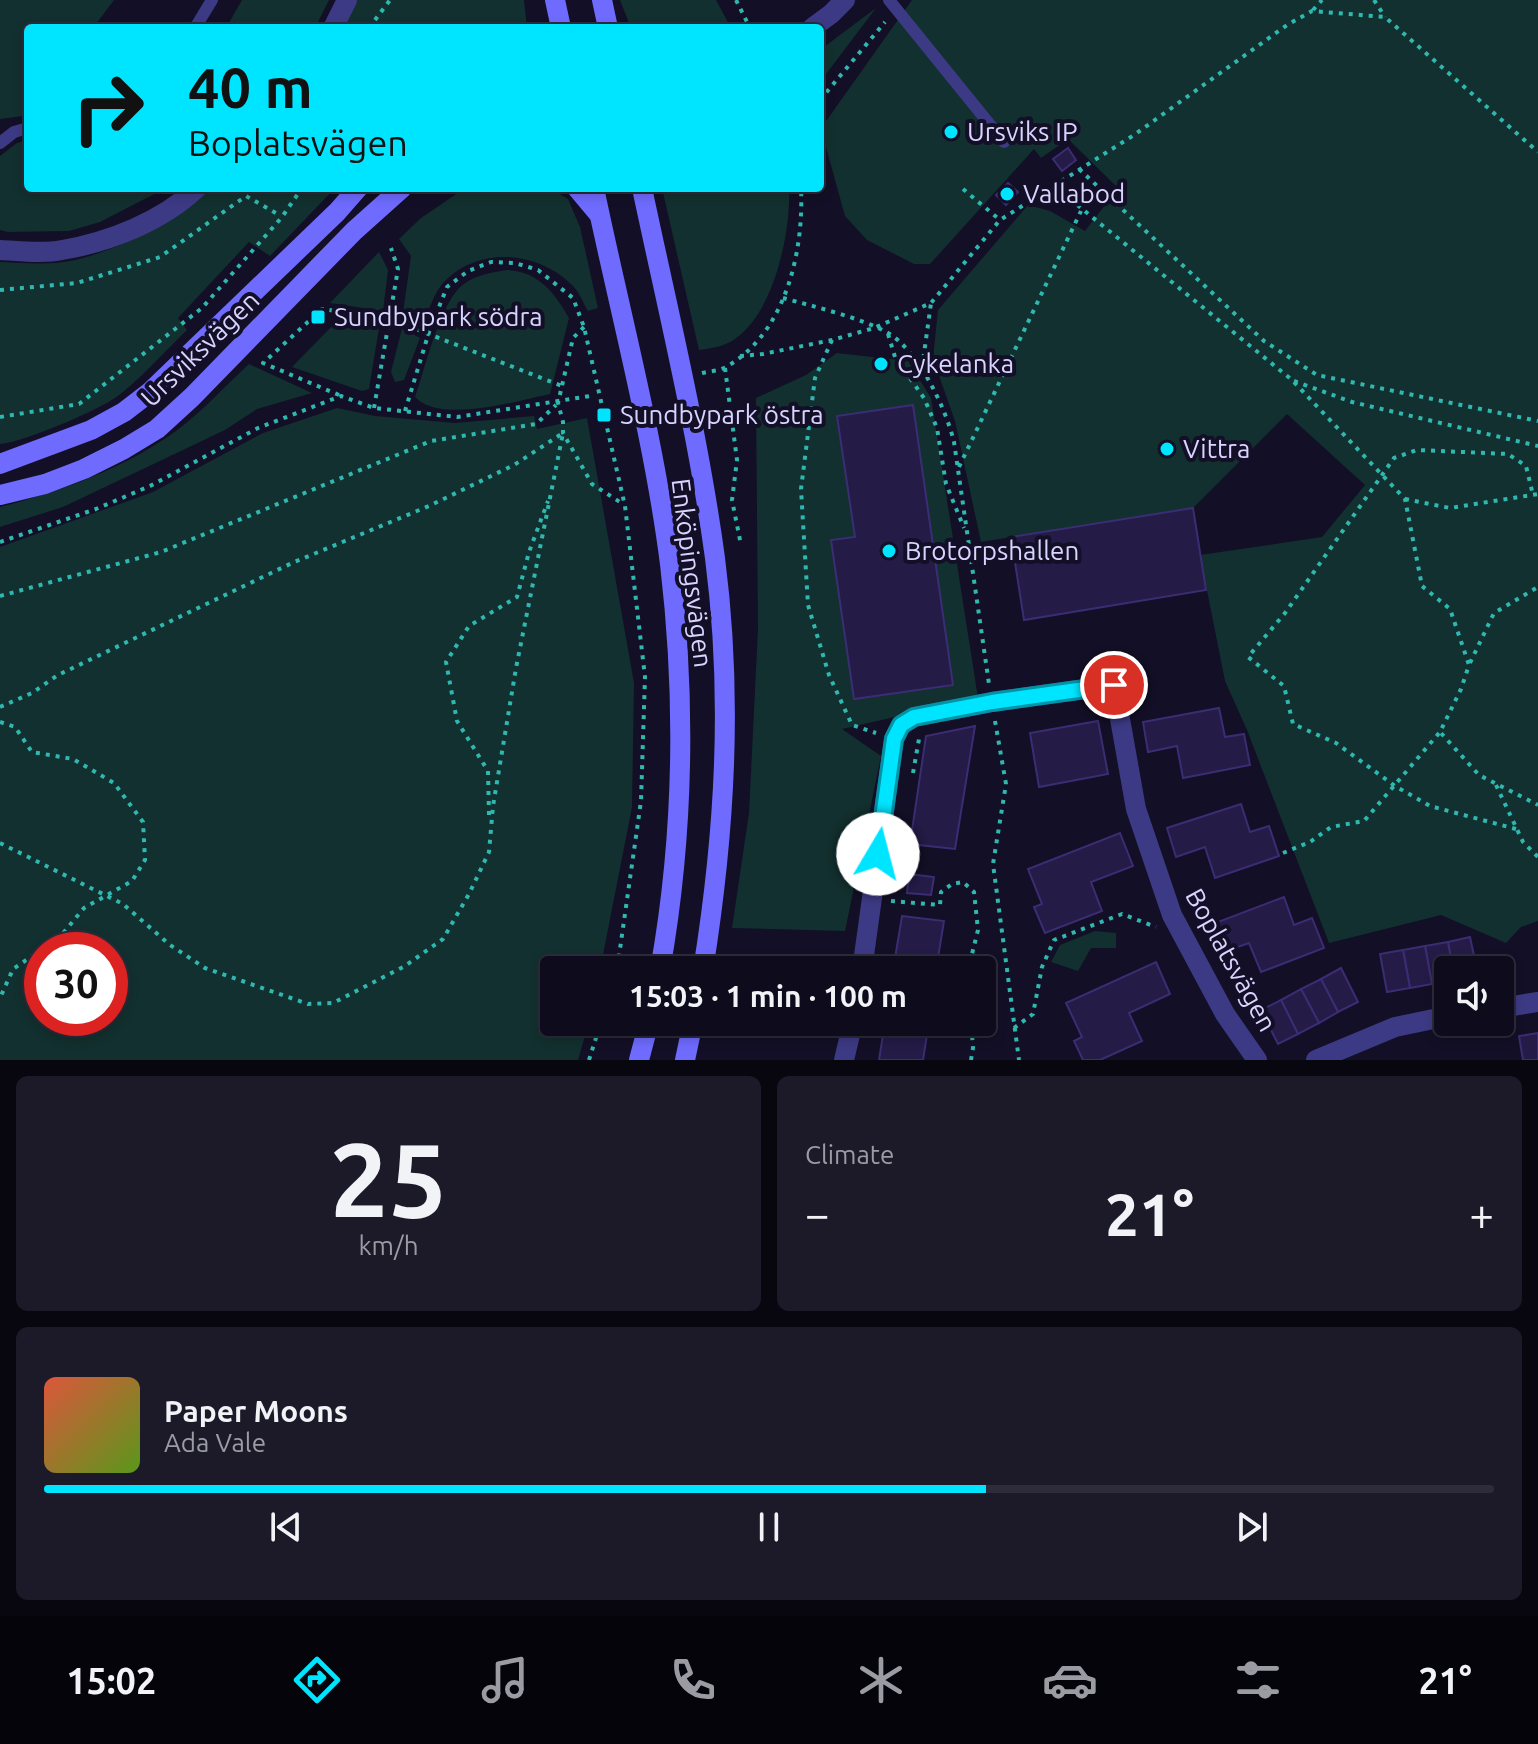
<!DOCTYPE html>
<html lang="en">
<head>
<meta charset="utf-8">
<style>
	:root { --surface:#0e0b1c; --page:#1c1929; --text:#f1f3f6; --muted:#9b9ba3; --line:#2e2b3b; --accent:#00e5ff }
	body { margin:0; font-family:Ubuntu,sans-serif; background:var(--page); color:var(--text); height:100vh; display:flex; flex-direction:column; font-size:30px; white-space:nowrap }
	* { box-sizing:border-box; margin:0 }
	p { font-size:26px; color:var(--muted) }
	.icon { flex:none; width:44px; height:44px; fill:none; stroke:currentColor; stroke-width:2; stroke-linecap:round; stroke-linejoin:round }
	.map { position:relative; height:1060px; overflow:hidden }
	.details { display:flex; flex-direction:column; gap:16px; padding:16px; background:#08060f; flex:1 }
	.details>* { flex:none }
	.guide { position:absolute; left:24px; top:24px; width:800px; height:168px; border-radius:8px; box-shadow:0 4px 12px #0003,0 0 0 2px var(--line); background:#00e5ff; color:#111; overflow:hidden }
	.fabs { position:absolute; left:1434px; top:956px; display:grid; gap:16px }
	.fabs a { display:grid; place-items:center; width:80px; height:80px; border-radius:8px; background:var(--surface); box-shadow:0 4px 12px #0003,0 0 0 2px var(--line); font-size:40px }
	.speed { position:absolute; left:24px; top:932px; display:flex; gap:16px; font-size:40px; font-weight:700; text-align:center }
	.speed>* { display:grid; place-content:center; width:104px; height:104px; border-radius:50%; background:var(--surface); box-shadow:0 4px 12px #0003,0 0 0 2px var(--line); line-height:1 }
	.speed .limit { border:12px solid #d22; background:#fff; color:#111 }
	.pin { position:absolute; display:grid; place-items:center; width:68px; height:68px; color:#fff; margin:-34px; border:4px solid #fff; border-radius:50%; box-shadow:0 2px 8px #0007 }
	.me { position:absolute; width:88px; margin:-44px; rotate:8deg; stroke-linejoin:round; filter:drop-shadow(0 0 6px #0008) }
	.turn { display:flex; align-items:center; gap:28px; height:168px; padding:0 32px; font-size:36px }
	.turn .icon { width:104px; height:104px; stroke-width:2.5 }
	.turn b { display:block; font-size:56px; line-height:68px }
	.big { font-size:60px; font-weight:700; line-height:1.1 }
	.details .widget { flex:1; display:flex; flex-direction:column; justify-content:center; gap:12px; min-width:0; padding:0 28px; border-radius:12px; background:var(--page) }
	.details .dial { align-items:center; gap:0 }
	.dial b { font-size:104px; line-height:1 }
	.song { display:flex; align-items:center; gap:24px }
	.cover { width:96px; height:96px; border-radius:12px; background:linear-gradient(135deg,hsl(10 70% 55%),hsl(90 70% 35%)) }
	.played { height:8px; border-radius:4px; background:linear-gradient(90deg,var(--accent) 65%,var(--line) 65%) }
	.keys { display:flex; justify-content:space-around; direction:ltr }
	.heat { display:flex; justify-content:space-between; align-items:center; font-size:44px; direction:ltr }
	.details .tiles { flex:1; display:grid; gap:16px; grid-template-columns:1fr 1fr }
	.widget:last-child { grid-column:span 2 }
	.trip { position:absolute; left:540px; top:956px; width:456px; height:80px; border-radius:8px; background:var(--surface); box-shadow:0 4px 12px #0003,0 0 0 2px var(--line); font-weight:700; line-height:80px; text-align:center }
	.menu { display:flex; height:128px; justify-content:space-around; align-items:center; background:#06040b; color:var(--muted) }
	.menu .icon { width:56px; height:56px }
	.menu .on { color:var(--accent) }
	.menu b { font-size:36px; color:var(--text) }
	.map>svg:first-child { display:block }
	.green { fill:#12302f; fill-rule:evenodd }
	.building { fill:#241b47; stroke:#3b2d73; stroke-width:2 }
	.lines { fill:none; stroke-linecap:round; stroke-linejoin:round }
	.path { stroke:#2fb8b0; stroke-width:4; stroke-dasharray:4 6; stroke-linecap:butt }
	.lane { stroke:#3d3a85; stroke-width:12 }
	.street { stroke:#3d3a85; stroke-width:20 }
	.secondary { stroke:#6f6bff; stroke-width:20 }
	.route-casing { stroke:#0095a6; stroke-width:20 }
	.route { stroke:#00e5ff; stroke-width:14 }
	.poi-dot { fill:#00e5ff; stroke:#130f26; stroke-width:3 }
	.labels { text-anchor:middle; stroke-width:8; stroke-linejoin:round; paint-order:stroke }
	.poi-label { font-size:26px; fill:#d9d4ff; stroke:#130f26; text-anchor:start }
	.street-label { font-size:26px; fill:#d9d4ff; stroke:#130f26 }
</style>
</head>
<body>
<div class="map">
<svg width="1538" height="1060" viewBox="0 0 1538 1060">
	<rect width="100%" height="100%" fill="#130f26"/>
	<!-- green -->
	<g class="green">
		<polygon points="0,0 114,0 93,28 28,28 28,112 23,116 0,119"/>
		<polygon points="242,0 329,0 315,28 226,28"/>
		<polygon points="355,0 524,0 527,28 340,28"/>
		<polygon points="620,0 716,0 731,28 631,28"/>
		<polygon points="912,0 1538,0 1538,921 1521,927 1506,943 1441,915 1329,943 1247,730 1225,681 1200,555 1322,537 1365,485 1287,414 1193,508 981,542 955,421 933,359 938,310 1028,205 1050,211 1085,231 1118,188 1068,139 1041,158 1034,149 930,264 914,264 867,240 845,216 824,140 824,124"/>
		<polygon points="876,8 820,82 820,50"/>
		<polygon points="28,140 28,188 166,188 100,222 69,231 8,232 0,230 0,156 17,143"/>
		<path d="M211,188H335L270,256L249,242L178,318L187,330C166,350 137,383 115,398C94,412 24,442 0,444V262C18,263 38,264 56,263C103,259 179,221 211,188Z"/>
		<path d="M465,188H550L568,199L580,227L598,308L588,311C583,303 579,291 572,285C539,252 483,246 448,278C436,288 430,307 424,321L403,313L411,256L399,239L421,218Z"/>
		<path d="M662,188H789C791,231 775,306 740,335C728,346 714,348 699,350Z"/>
		<polygon points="379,252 388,270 383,311 330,303"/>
		<path d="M507,270C539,272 554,292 569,318L550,394C517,401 440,424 415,397C425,368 439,308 460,287C473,275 490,273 507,270Z"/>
		<polygon points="337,321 379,328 369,389 362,391 292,367"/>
		<polygon points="402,328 420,338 404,380 395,382 391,372"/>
		<polygon points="837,353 908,361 931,398 978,698 842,729 881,756 845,931 732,928 749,813 758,629 756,398 806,375"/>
		<path d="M249,364L312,393L257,409L225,430L63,507L0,527V507C62,491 123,469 176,431C202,412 225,386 249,364Z"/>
		<path d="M337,408L375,416L455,423L534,416L537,429L587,418L634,683L632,807L600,970H554V1022H589L578,1060H0V547L153,492L263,433ZM42,950H110V1018H42Z"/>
		<polygon points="1095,931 1116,933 1116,948 1091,948 1078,971 1051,962 1060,945"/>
	</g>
	<!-- building -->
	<g class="building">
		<polygon points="1068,148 1076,160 1062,171 1053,159"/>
		<polygon points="1008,183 1018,192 1006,205 996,195"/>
		<polygon points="913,405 953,685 854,699 831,540 855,537 837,416"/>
		<polygon points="1193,508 1206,590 1024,620 1011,537"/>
		<polygon points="1219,708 1225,737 1244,734 1250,765 1183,778 1177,746 1148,752 1143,722"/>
		<polygon points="1098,721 1108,774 1039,787 1030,733"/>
		<polygon points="975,726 955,849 910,844 926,736"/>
		<polygon points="1241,804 1250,832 1269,826 1279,856 1215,878 1205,847 1176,857 1167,828"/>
		<polygon points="1120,833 1133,866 1091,882 1102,911 1045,933 1034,907 1042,904 1028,869"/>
		<polygon points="909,874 934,877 931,895 907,893"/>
		<polygon points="1284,897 1294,925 1312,918 1324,948 1261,972 1249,943 1221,953 1210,925"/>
		<polygon points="902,916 944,921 936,970 893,970"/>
		<polygon points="1470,937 1477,970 1453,970 1448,942"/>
		<polygon points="1448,942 1453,970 1448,970 1448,981 1432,984 1425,946"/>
		<polygon points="1425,946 1432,984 1410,988 1403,950"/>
		<polygon points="1403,950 1410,988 1387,992 1380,954"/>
		<polygon points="1156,962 1170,994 1129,1013 1142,1041 1100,1060 1083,1060 1074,1041 1082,1037 1066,1003"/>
		<polygon points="1341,968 1358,1002 1338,1012 1321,979"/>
		<polygon points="1321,979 1338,1012 1319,1023 1301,989"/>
		<polygon points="1301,989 1319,1023 1298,1034 1281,1000"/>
		<polygon points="1281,1000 1298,1034 1278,1044 1261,1010"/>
		<polygon points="885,1022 929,1022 923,1060 879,1060"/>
		<polygon points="1538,1033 1538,1060 1523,1060 1519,1036"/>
	</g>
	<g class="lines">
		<!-- path -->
		<g class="path">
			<polyline points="736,0 750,28"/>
			<polyline points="1374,0 1385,17"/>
			<polyline points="1313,10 1322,0"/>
			<polyline points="369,28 390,0"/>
			<polyline points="820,100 885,22"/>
			<polyline points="1079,169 1264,341 1317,375 1538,421"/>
			<polyline points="1054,186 1292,380 1405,499 1422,586 1450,609 1469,665 1461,689 1440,732 1479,775 1538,805"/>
			<polyline points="963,189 1000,220"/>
			<polyline points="0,290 77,283 160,257 246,196 281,216"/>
			<path d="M783,298C812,306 862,318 888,333C919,351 946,409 954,442L989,684"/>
			<polyline points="584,327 573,338 558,403 563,422 563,433 592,484 623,504"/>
			<polyline points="888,334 895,357 924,398 937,428 946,484 964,528"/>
			<polyline points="832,340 815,378 801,489 808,605 829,675 852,725 876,733"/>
			<polyline points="740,356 763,354 832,340 874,328 931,303 1000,220 1134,135 1287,25 1312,11 1385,17 1538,152"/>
			<polyline points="725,368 737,460 732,500 741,545"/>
			<polyline points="922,368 931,303"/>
			<path d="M702,373C710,371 719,371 726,367C786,333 804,251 801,188"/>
			<polyline points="1294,381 1352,402 1538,446"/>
			<polyline points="339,395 263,363 322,309 390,319 562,386"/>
			<polyline points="374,408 398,269 391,248"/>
			<polyline points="405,411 429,332 447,287 468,271 491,262 515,263 538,270 573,298 584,327 625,506 645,677 641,801 617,970"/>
			<polyline points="0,417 79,404 202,308 282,217 302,188"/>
			<polyline points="959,467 1081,211"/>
			<polyline points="1405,499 1450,508 1538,494"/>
			<polyline points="0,542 96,509 150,486 258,428 341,396 374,408 457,417 590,396"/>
			<polyline points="0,596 161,552 431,441 536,424 556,405"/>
			<polyline points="1470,663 1494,613 1538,587"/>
			<polyline points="0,707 32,693 58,675 292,563 429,506 514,465 563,433"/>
			<polyline points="995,721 1006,784 993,864 1019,1060"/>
			<polyline points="0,722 15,727 32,752 73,759 114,783 143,822 145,860 132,881 84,908 59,938 13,969 0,998"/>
			<polyline points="913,773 919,739"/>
			<polyline points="1496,785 1523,842 1538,857"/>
			<polyline points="489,815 488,771 457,721 446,662 469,626 517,597 529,552 548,501"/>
			<polyline points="1516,829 1430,806 1395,786 1336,743 1293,724 1284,686 1248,657 1285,613 1394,458 1417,450 1508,454 1526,466 1533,495"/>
			<polyline points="0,843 123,904 170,945 205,968 308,1004 333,1003 405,966 443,939 469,894 489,852 493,806 516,668 563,433"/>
			<polyline points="1283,853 1310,842 1331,827 1364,821 1440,732"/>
			<polyline points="891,901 940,905 941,892 952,884 963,882 974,892 978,930 968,970"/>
			<polyline points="1014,1028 1033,1014 1042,967 1054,940 1122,914 1156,927"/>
			<polyline points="589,1060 601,1022"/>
			<polyline points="971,1060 973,1048 971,1022"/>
		</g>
		<!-- lane -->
		<g class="lane">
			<polyline points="889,0 1004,142"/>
			<polyline points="195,28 212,0"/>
			<polyline points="0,143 14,132 28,128"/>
		</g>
		<!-- street -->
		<g class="street">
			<polyline points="333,28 347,0"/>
			<polyline points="812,28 831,14 845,0"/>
			<path d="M0,250C20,251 43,254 62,250C110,242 162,221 197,188"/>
			<polyline points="862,970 894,739 901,725 914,717 992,702 1114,685 1136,809 1172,915 1225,1014 1257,1060"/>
			<polyline points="1500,1008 1538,1002"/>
			<polyline points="844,1060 853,1022"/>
			<polyline points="1316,1060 1395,1027 1448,1016"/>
		</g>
		<!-- secondary -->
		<g class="secondary">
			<polyline points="555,0 561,28"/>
			<polyline points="602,0 608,28"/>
			<polyline points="577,188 598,213"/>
			<path d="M594,188C620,313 654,438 670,564C686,700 684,835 660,970"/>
			<path d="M642,188C668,311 698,433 715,558C733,697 725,832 703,970"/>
			<polyline points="0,464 91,430 124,412 150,392 337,212 358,188"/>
			<polyline points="0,495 45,484 84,469 124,449 157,429 192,397 354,231 402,188"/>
			<polyline points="639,1060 649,1022"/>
			<polyline points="685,1060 693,1022"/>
		</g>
	</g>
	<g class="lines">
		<defs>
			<polyline id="route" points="878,854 894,739 901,725 914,717 992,702 1114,685"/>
		</defs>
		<!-- route casing -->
		<use href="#route" class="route-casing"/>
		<!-- route -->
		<use href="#route" class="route"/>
	</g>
	<!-- markers -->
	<g class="poi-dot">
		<circle cx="951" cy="132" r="8"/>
		<circle cx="1007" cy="194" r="8"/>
		<rect x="310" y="309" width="16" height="16" rx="4"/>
		<circle cx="881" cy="364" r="8"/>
		<rect x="596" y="407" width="16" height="16" rx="4"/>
		<circle cx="1167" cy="449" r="8"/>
		<circle cx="889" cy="551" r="8"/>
	</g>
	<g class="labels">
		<!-- poi labels -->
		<g class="poi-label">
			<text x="967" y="141">Ursviks IP</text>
			<text x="1023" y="203">Vallabod</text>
			<text x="334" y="326">Sundbypark södra</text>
			<text x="897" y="373">Cykelanka</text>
			<text x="620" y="424">Sundbypark östra</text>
			<text x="1183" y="458">Vittra</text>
			<text x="905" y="560">Brotorpshallen</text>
		</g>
		<!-- street labels -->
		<g class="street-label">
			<text transform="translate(200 349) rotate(-44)" y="9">Ursviksvägen</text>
			<text transform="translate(692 573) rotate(83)" y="9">Enköpingsvägen</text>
			<text transform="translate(1231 960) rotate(61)" y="9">Boplatsvägen</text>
		</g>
	</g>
</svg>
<div class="fabs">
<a><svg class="icon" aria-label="sound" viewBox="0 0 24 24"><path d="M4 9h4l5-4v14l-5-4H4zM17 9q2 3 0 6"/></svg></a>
</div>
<div class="speed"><div class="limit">30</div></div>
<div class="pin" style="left:1114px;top:685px;background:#d93025"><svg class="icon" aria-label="arrive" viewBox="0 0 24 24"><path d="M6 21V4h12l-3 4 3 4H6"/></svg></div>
<svg class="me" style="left:878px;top:854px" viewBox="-20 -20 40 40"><circle r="19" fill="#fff"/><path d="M0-13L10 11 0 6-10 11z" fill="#00e5ff"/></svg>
<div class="trip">15:03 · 1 min · 100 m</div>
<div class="guide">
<div class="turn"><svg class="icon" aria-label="right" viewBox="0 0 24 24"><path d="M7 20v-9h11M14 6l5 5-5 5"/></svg><div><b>40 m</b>Boplatsvägen</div></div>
</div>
</div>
<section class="details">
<div class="tiles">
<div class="widget dial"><b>25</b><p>km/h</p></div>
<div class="widget"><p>Climate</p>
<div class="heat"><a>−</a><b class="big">21°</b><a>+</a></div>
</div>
<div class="widget">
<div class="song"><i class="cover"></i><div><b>Paper Moons</b><p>Ada Vale</p></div></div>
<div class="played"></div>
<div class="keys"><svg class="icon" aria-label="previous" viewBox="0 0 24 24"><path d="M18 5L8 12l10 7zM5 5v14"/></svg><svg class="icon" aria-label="pause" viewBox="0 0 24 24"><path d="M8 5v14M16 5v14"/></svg><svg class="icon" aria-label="next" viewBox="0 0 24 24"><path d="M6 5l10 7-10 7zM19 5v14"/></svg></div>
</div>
</div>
</section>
<nav class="menu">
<b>15:02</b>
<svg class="icon on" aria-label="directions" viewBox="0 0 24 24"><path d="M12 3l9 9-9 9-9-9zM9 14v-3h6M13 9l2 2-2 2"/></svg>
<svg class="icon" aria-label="music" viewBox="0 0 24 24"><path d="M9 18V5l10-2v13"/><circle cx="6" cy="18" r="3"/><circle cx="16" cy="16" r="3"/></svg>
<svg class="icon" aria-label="phone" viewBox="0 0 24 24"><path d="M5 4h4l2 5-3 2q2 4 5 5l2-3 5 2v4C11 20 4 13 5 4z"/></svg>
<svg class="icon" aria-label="climate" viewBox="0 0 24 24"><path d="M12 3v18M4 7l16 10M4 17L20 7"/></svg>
<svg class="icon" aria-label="car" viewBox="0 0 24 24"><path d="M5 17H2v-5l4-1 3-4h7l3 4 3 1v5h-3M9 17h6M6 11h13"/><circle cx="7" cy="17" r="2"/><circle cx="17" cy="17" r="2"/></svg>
<svg class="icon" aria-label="filters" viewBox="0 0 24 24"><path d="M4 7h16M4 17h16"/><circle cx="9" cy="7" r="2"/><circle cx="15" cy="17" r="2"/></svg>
<b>21°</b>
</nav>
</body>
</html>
